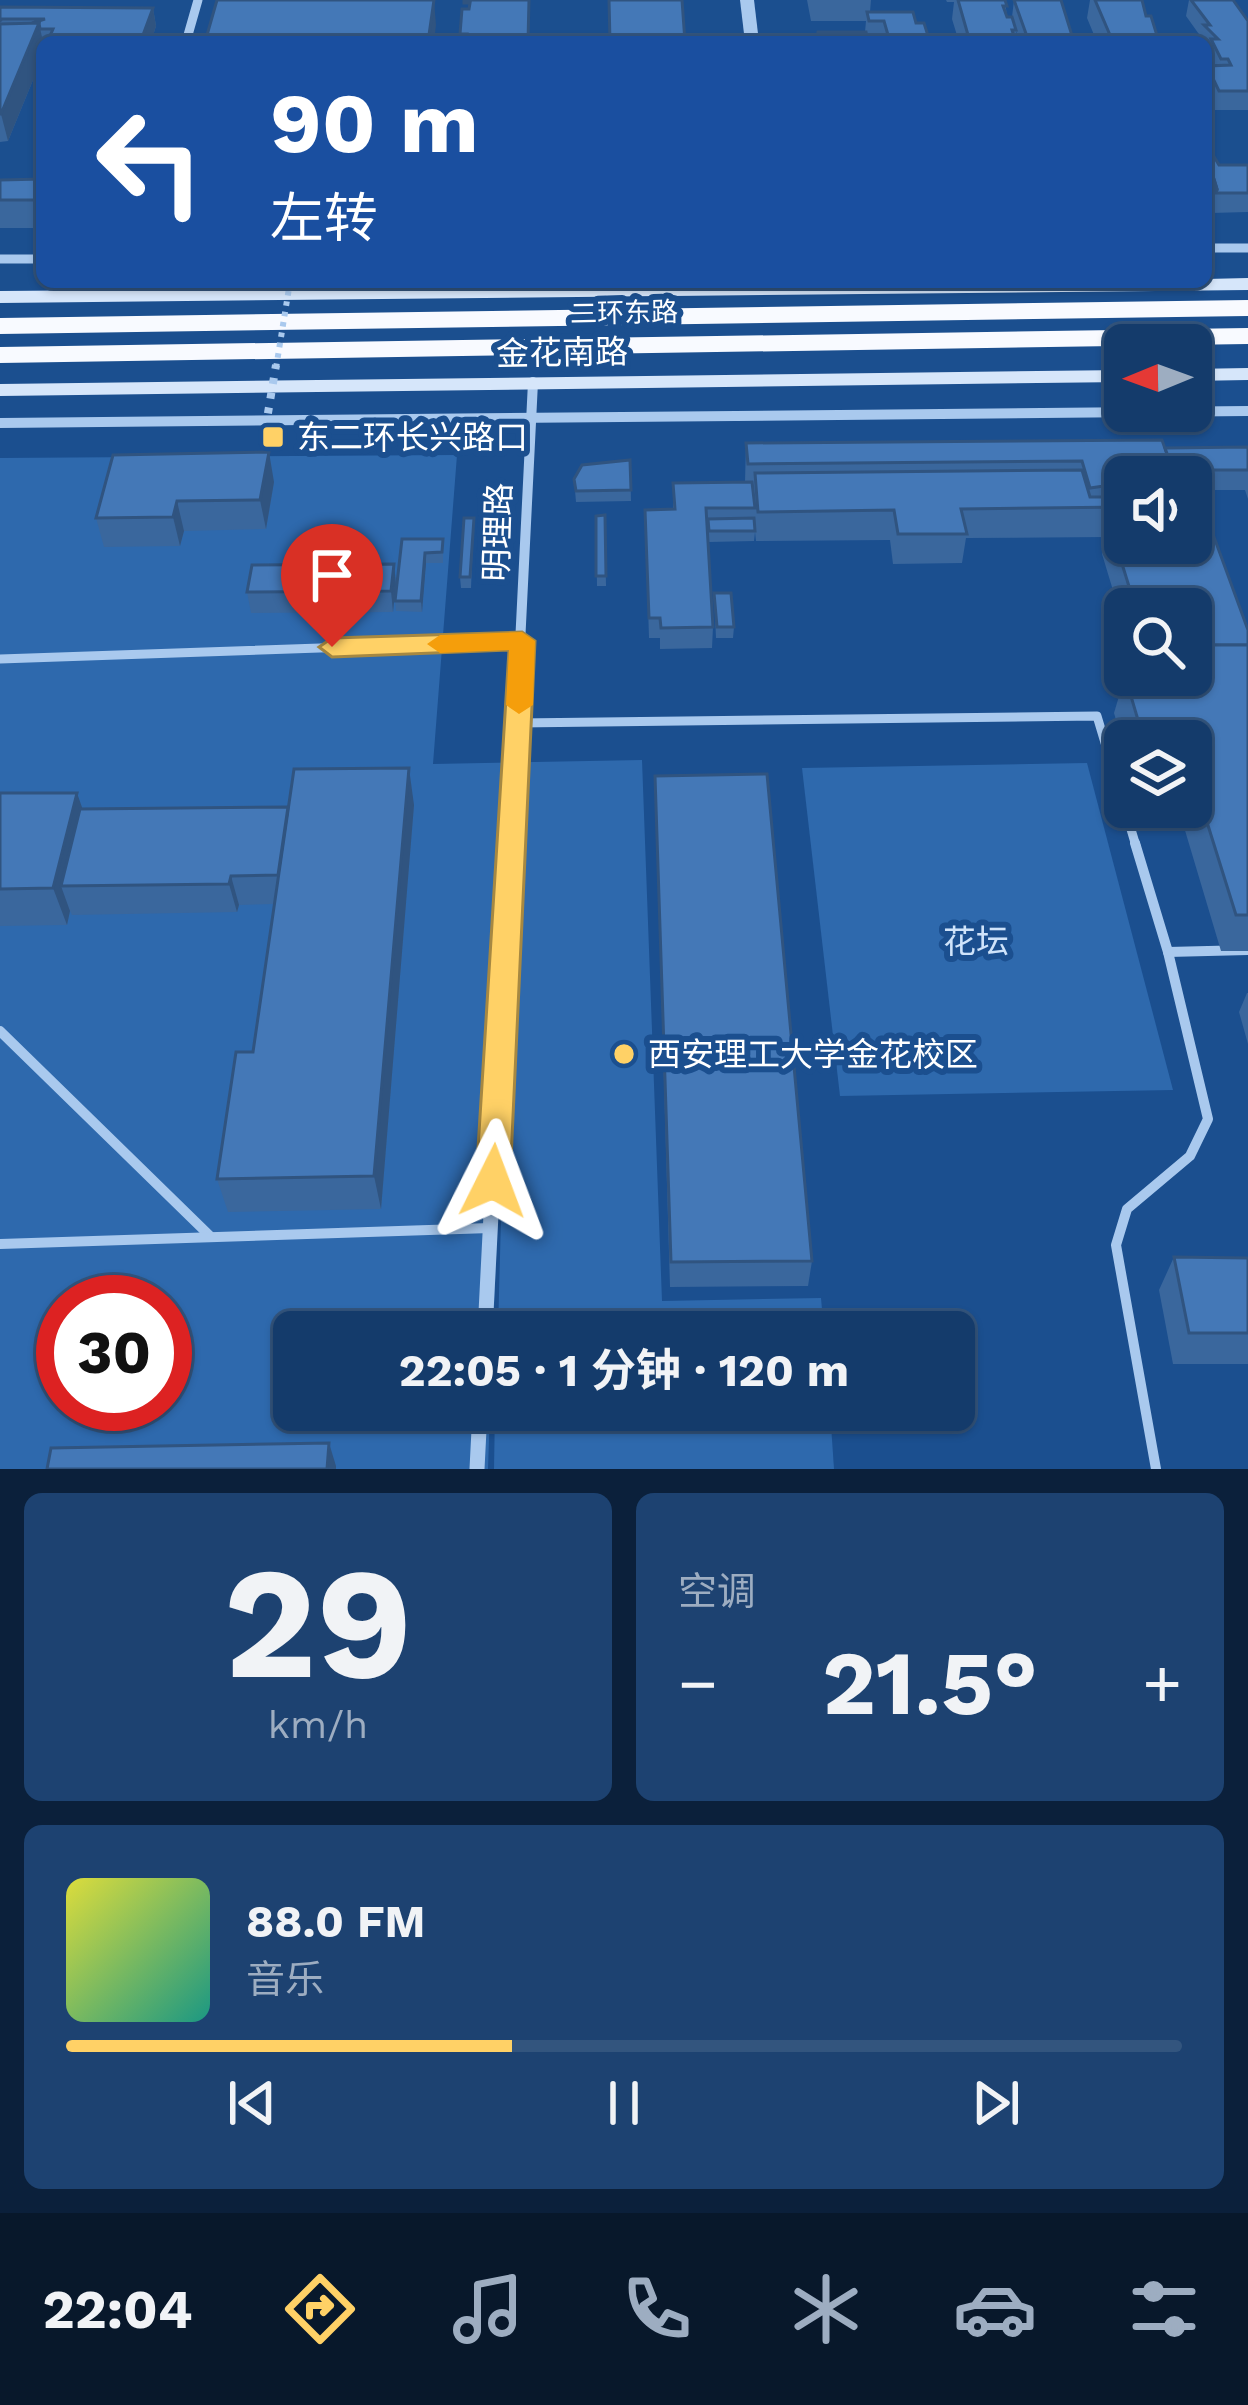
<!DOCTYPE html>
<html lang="zh">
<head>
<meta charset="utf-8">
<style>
	:root { --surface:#143b6b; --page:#1d4271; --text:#f1f3f6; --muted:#9dadc1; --line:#33557e; --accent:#ffd166 }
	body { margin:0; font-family:"Work Sans","Noto Sans SC",sans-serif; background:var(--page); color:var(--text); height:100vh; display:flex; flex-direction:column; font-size:45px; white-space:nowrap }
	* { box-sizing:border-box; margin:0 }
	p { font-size:39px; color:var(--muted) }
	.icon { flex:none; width:66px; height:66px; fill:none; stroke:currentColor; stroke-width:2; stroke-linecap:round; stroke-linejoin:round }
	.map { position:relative; height:1469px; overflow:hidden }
	.details { display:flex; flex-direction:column; gap:24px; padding:24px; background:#0b203b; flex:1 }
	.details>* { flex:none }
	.guide { position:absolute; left:36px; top:36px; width:1176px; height:252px; border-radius:18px; box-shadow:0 3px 9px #0004,0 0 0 3px var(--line); background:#1a4fa0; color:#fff; overflow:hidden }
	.needle { width:78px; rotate:269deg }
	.controls { position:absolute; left:1104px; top:324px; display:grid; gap:24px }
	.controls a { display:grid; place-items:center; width:108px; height:108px; border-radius:18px; background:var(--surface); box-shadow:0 3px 9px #0004,0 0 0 3px var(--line); font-size:60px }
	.speed { position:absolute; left:36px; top:1275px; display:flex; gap:24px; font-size:60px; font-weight:700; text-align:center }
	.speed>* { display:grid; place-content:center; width:156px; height:156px; border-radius:50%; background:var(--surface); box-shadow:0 3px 9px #0004,0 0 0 3px var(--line); line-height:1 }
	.speed .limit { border:18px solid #d22; background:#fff; color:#111 }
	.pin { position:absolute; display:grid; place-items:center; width:102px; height:102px; color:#fff; margin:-123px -51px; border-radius:50% 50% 50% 0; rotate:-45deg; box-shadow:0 0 12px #0007 }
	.pin .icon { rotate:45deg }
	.me { position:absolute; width:132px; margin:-66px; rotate:3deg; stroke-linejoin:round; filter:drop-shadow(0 0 9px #0008) }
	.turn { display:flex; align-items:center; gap:42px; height:252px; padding:0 36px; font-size:54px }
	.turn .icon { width:156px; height:156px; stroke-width:2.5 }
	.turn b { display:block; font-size:84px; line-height:102px }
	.big { font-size:90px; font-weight:700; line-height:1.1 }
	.details .widget { flex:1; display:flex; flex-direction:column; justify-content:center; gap:18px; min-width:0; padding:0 42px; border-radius:18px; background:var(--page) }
	.details .dial { align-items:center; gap:0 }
	.dial b { font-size:156px; line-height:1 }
	.song { display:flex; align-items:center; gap:36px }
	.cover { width:144px; height:144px; border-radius:18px; background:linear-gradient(135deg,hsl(60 70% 55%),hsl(170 70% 35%)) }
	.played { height:12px; border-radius:6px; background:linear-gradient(90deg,var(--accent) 40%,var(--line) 40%) }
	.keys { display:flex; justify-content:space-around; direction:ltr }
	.heat { display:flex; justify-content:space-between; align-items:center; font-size:66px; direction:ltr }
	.details .tiles { flex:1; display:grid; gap:24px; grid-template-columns:1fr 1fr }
	.widget:last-child { grid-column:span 2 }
	.trip { position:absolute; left:273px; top:1311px; width:702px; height:120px; border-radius:18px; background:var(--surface); box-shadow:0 3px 9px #0004,0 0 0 3px var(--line); font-weight:700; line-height:120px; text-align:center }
	.dock { display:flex; height:192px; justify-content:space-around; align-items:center; background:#08182b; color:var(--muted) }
	.dock .icon { width:84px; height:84px }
	.dock .current { color:var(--accent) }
	.dock b { font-size:54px; color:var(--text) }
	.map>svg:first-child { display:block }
	.green { fill:#2e69ad; fill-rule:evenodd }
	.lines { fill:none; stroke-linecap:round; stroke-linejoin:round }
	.service-far1 { stroke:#a9c9ee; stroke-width:9 }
	.service { stroke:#a9c9ee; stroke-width:10 }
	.minor-far2 { stroke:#a9c9ee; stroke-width:9 }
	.minor-far1 { stroke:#a9c9ee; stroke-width:10 }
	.minor { stroke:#a9c9ee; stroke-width:15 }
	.tertiary { fill:#a9c9ee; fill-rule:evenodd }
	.secondary { fill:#d6e6fa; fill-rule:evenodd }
	.trunk { fill:#f8faff; fill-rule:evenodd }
	.path-bridge-far1 { stroke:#a9c9ee; stroke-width:6; stroke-dasharray:4.5 6; stroke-linecap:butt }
	.path-bridge { stroke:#a9c9ee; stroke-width:8; stroke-dasharray:6 9; stroke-linecap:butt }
	.wall { fill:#3a679d; fill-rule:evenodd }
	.shaded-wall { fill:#305480 }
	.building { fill:#4478b7; stroke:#305480; stroke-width:3 }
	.route { fill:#ffd166; stroke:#a68842; stroke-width:3 }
	.slow { fill:#f59e0b }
	.poi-dot { fill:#ffd166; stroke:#1b4f8f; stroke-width:4.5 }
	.labels { text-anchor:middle; stroke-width:12; stroke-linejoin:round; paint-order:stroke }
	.far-street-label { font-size:27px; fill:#fff; stroke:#1b4f8f }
	.street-label { font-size:33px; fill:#fff; stroke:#1b4f8f }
	.poi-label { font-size:33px; fill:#fff; stroke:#1b4f8f; text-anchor:start }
	.park-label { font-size:33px; fill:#cfe3fa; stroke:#1b4f8f }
</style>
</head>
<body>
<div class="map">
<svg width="1248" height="1469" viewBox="0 0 1248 1469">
	<rect width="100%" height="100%" fill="#1b4f8f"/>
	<!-- green -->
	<g class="green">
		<path d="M457,455L433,764L642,760L662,1301L821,1298L824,1332H498L507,992L493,1332H294V1410H490L488,1469H0V458ZM63,1302H165V1404H63Z"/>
		<polygon points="1087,763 1173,1090 840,1096 802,768"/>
		<polygon points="495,1410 830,1410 834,1469 494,1469"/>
	</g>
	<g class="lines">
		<!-- service-far1 -->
		<g class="service-far1">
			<polyline points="0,659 522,641"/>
			<polyline points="518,723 1097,716 1136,846"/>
		</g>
		<!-- service -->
		<g class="service">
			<polyline points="1135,843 1168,952 1248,950"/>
			<polyline points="0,1031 211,1237"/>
			<polyline points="0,1244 490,1228"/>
			<polyline points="1156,1469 1116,1245 1127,1209 1190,1156 1208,1119 1168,952"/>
		</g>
		<!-- minor-far2 -->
		<g class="minor-far2">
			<polyline points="186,42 198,0"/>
			<polyline points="1206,248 1248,248"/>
			<polyline points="0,259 42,259"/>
		</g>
		<!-- minor-far1 -->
		<g class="minor-far1">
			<polyline points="0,423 1248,411"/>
			<polyline points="510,846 533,382"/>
		</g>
		<!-- minor -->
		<g class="minor">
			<polyline points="485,1332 510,843"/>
			<polyline points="477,1469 480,1410"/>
		</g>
		<!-- tertiary -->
		<polygon class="tertiary" points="740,0 754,0 759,42 745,42"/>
		<!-- secondary -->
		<g class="secondary">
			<polygon points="1248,278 1248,290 0,303 0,291 1206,282 1206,279"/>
			<polygon points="1248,368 1248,380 1191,381 1191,369"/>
			<polygon points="1125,370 1125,382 0,396 0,384"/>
		</g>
		<!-- trunk -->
		<g class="trunk">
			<polygon points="1248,300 1248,316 0,334 0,318"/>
			<polygon points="1248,328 1248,344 0,363 0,347"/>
		</g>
		<!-- path-bridge-far1 -->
		<polyline class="path-bridge-far1" points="276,368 290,282"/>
		<!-- path-bridge -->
		<polyline class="path-bridge" points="263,443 276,365"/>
	</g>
	<!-- wall -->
	<g class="wall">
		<polygon points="807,0 871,0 870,12 916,23 930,42 883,42 882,40 867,40 865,32 866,21 811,21"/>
		<polygon points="946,0 1005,0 1007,17 1012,17 1014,0 1074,42 1020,42 1016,31 1016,42 959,42 952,19 954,2 947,2"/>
		<polygon points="1090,0 1142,0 1146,16 1159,42 1097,42 1087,18"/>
		<polygon points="1189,0 1233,0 1248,21 1248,110 1215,110 1206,93 1206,68 1207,66 1210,66 1206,58 1208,52 1206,42 1200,42 1201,37 1186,16"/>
		<polygon points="0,7 153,8 156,26 151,42 42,42 42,58 8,141 0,142"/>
		<polygon points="1206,143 1219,165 1248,165 1248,212 1211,213 1210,217 1206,217"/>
		<polygon points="42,179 42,228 0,228 0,180"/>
		<path d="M746,443L1165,448L1248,447V499L1245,490H1194L1248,630V951H1221L1178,807H1191V741H1125V751L1114,713L1125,676L1191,675V609H1125V630L1102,554L1107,537L966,538L962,563L893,564L890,540L756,541L755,532L754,541L709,542L713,627L712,648L660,649V638H649L645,510L673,509V483L745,482ZM1125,477H1191V543H1125Z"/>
		<polygon points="630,460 631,501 576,502 574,479"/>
		<polygon points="274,482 266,529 184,531 180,546 104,547 96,518"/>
		<polygon points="605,515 606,586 597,586 596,516"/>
		<polygon points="474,518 471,588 461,588 460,577"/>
		<polygon points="402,539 443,539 443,563 426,563 422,612 396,611 395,601"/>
		<polygon points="394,564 396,584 393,612 251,613 247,592"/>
		<polygon points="714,593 734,627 733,638 716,638"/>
		<polygon points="655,776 812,1261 808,1286 670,1287"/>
		<polygon points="0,793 83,809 414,805 381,1209 228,1212 217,1179 253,1052 275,904 239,905 237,912 72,915 70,911 67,925 0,926"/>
		<polygon points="1247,993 1248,993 1248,1044 1239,1012"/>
		<polygon points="1174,1257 1248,1258 1248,1364 1173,1364 1159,1290"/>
	</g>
	<!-- shaded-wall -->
	<g class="shaded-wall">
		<polygon points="434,0 436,25 434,42 428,42"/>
		<polygon points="153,8 156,26 151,42 145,42 143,35"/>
		<polygon points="39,23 43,42 42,58 8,141 1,114"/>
		<polygon points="269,452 274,482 266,529 260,500"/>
		<polygon points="177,501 184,531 180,546 173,517"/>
		<polygon points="425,553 426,563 422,612 421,601"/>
		<polygon points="394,564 396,584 393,612 391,591"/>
		<polygon points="409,768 414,805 381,1209 374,1176"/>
		<polygon points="77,793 90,830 61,886 70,911 67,925 53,888"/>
		<polygon points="231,876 239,905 237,912 229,884"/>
		<polygon points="329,1443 336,1466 336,1469 327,1469"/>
	</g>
	<!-- building -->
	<g class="building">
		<polygon points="217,0 434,0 428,42 205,42"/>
		<polygon points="464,0 529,0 528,42 460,42 460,40 466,40 467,34 460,34 462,9 469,9 470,3 464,3"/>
		<polygon points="609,0 682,0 685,42 610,42"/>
		<polygon points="958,0 1005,0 1007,6 1003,6 1007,17 1012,17 1016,30 1012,30 1016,42 970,42"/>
		<polygon points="1014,0 1061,0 1074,42 1029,42"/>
		<polygon points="1095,0 1142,0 1146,16 1151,16 1159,42 1113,42"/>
		<polygon points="1191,0 1233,0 1248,21 1248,91 1219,91 1207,66 1231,65 1228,59 1221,59 1211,39 1218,39 1204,25 1210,25"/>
		<polygon points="0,7 153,8 143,35 50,36 53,29 40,29 39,23 32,23 45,19 2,19 0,21"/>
		<polygon points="867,12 913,12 916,23 924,23 930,42 890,42 884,21 869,21"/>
		<polygon points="39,23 1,114 0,114 0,24"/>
		<polygon points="818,32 866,32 868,42 816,42"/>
		<polygon points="1206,143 1219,165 1248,165 1248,193 1216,193 1217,189 1208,160 1206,160"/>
		<polygon points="1206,160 1208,160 1217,189 1206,189"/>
		<polygon points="42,179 42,200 0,200 0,180"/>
		<polygon points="1162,440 1175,477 1125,477 1125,483 1090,488 1082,461 748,464 746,443"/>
		<polygon points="1248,447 1248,470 1173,470 1165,448"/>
		<polygon points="269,452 260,500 177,501 173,517 96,518 113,455"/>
		<polygon points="630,460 631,490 576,491 574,479 582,465"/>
		<polygon points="1082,470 1090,497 1125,497 1125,507 961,509 967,534 898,534 894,510 758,512 755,473"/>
		<polygon points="752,482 755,508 706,508 713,627 661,628 660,618 649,618 645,510 675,509 673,483"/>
		<polygon points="1191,496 1199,496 1248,630 1248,645 1191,645 1191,609 1136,609 1110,525 1125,525 1125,543 1191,543"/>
		<polygon points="605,515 606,576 596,576 596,516"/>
		<polygon points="464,518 474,518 470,577 460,577"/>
		<polygon points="754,518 755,531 709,531 708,519"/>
		<polygon points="402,539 443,539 442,552 425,553 421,601 395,601"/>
		<polygon points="394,564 391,591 247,592 252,565"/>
		<polygon points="714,593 731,593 734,627 717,627"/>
		<polygon points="1191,645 1248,645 1248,915 1236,915 1191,771 1191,741 1182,741 1175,720 1138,720 1125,676 1191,675"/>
		<polygon points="409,768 374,1176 217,1179 236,1052 253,1052 294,769"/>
		<polygon points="767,774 812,1261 671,1262 655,776"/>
		<polygon points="0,793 77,793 53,888 0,889"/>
		<polygon points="288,807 278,875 231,876 229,884 61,886 80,809"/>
		<polygon points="1174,1257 1248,1258 1248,1333 1189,1333"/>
		<polygon points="329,1443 327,1469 47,1469 51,1448"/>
	</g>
	<!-- route -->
	<polygon class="route" points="522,632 535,641 510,1181 505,1192 493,1197 481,1192 476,1181 509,650 332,657 319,647 332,638"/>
	<!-- slow -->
	<polygon class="slow" points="522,632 535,641 533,705 519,714 506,705 509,650 440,653 427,644 440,635"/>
	<!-- markers -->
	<g class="poi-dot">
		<rect x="261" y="425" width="24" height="24" rx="6"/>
		<circle cx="624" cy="1054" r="12"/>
	</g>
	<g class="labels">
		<!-- far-street labels -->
		<g class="far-street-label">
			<text transform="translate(624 313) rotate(-1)" y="9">二环东路</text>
		</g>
		<!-- street labels -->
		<g class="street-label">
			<text transform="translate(562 352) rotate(-1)" y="12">金花南路</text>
			<text transform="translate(497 532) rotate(-88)" y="12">明理路</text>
		</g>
		<!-- poi labels -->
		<g class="poi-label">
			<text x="297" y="449">东二环长兴路口</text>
			<text x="648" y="1066">西安理工大学金花校区</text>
		</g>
		<!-- park labels -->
		<g class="park-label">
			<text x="976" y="953">花坛</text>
		</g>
	</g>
</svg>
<div class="controls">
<a><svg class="needle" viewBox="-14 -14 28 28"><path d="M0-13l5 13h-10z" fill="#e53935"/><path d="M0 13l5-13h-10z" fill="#9dadc1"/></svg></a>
<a><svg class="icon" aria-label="sound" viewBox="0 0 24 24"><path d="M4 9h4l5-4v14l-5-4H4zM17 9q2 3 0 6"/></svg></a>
<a><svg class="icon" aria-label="search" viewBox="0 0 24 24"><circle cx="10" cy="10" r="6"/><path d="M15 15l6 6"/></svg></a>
<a><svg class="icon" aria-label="layers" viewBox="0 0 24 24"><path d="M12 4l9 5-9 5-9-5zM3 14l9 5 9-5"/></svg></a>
</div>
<div class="speed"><div class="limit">30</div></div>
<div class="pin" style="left:332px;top:647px;background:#d93025"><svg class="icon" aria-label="arrive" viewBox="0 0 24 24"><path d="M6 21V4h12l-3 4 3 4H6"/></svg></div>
<svg class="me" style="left:493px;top:1181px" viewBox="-20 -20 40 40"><path d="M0-17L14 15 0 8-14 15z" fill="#ffd166" stroke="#fff" stroke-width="4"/></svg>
<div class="trip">22:05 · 1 分钟 · 120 m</div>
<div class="guide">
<div class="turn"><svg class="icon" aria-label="left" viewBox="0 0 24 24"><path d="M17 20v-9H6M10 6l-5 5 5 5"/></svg><div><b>90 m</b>左转</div></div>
</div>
</div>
<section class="details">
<div class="tiles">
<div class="widget dial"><b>29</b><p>km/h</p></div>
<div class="widget"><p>空调</p>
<div class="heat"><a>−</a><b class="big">21.5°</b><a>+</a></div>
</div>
<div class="widget">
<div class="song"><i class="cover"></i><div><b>88.0 FM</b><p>音乐</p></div></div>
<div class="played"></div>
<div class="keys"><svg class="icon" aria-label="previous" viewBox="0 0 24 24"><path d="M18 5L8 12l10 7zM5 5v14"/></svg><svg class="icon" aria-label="pause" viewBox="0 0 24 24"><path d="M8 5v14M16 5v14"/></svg><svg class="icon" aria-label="next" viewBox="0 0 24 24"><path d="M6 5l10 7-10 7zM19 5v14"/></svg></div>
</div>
</div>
</section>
<nav class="dock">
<b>22:04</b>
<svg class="icon current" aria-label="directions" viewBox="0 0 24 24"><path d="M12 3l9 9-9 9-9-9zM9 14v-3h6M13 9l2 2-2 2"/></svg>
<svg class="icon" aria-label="music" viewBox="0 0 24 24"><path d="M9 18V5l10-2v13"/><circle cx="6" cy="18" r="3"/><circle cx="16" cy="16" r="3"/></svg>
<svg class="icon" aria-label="phone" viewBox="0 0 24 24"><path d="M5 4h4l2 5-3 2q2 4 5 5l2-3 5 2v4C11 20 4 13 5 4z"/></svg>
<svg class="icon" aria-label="climate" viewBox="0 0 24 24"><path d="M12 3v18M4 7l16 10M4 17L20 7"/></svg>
<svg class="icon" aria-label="car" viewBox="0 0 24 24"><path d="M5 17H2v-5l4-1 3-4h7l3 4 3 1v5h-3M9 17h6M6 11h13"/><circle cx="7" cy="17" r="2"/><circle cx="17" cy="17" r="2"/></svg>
<svg class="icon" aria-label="filters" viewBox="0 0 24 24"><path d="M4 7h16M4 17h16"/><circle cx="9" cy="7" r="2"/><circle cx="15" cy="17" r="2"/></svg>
</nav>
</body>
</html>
